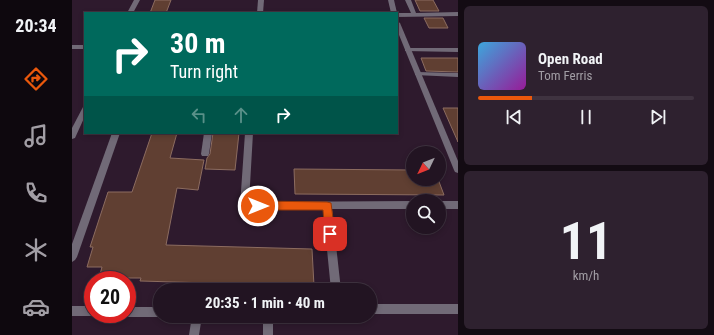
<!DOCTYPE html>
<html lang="en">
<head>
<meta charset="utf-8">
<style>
	:root { --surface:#221422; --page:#2e212f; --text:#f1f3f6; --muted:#a29ea5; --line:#3f3340; --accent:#ea580c }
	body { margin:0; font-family:"Roboto Condensed",sans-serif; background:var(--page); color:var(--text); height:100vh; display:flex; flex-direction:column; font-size:15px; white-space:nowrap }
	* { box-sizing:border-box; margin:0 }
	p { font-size:13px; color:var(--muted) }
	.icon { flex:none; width:22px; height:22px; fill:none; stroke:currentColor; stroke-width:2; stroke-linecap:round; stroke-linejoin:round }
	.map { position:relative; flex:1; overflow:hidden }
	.sheet { display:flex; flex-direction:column; gap:6px; padding:6px; background:#130b13; width:256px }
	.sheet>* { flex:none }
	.hud { position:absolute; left:12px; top:12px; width:314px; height:122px; border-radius:0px; box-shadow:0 2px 6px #0003,0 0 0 1px var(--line); background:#00695c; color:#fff; overflow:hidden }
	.needle { width:26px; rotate:227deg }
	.tools { position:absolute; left:334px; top:146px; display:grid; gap:8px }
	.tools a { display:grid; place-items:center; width:40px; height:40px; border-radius:50%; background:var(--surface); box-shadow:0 2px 6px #0003,0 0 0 1px var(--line); font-size:20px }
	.speed { position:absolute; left:12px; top:271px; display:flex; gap:8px; font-size:20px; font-weight:700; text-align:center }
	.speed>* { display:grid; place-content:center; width:52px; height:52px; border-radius:50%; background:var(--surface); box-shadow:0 2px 6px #0003,0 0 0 1px var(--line); line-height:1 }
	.speed .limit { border:6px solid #d22; background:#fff; color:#111 }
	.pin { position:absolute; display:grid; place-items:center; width:34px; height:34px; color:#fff; margin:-17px; border-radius:8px; box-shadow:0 2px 6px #0006 }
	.me { position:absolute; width:44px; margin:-22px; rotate:90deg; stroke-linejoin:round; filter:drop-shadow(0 0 3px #0008) }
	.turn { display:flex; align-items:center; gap:14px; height:84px; padding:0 20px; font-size:18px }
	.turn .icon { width:52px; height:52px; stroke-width:2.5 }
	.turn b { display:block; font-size:28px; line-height:34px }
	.lanes { display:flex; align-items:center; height:38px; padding:0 20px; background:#0003; justify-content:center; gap:20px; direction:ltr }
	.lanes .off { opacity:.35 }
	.sheet .card { flex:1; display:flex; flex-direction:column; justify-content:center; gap:6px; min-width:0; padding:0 14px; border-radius:6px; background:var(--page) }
	.sheet .dial { align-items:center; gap:0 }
	.dial b { font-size:52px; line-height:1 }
	.song { display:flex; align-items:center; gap:12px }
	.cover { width:48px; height:48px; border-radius:6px; background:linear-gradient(135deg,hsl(200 70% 55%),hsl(300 70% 35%)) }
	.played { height:4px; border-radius:2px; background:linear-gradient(90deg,var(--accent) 25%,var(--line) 25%) }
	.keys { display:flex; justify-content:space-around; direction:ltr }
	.trip { position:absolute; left:81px; top:283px; width:224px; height:40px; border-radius:20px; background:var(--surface); box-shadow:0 2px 6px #0003,0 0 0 1px var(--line); font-weight:700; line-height:40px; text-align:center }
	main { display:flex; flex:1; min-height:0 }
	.menu { display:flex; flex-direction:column; width:72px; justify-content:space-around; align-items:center; background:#0e080e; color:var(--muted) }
	.menu .icon { width:28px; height:28px }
	.menu .selected { color:var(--accent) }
	.menu b { font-size:18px; color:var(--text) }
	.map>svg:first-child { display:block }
	.building { fill:#603f32; stroke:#8c6c60 }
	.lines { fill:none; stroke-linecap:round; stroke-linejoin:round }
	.service { fill:#716a77; fill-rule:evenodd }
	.minor { fill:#716a77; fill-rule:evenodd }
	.route { fill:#ea580c; stroke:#983908 }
</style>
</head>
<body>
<main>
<nav class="menu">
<b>20:34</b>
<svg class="icon selected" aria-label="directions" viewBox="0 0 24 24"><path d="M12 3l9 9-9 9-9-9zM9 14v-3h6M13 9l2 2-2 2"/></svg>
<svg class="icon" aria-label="music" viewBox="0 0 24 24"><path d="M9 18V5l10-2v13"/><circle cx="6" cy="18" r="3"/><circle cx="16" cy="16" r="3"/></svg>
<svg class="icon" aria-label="phone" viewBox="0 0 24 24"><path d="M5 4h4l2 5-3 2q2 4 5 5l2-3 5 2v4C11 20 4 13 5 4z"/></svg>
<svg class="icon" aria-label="climate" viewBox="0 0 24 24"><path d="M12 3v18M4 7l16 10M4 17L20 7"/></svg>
<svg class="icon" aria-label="car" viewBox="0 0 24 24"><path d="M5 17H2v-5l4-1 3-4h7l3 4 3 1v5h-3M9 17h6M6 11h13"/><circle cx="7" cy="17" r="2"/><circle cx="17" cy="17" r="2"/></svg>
</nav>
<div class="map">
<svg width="386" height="335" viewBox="0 0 386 335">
	<rect width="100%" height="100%" fill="#2e1a2d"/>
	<!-- building -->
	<g class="building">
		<polygon points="83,0 99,0 94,13 78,13"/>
		<polygon points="343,0 361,0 367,11 348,11"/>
		<polygon points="352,18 371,18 376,28 357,28"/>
		<polygon points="349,58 386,58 386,72 354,71"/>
		<polygon points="371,108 386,108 386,142"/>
		<polygon points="80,133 105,133 98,158 132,160 126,190 105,188 94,245 240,249 242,286 68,281 69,278 27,278 30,267 15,267 21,247 18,247 36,192 60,192"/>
		<polygon points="141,133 167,133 163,170 133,169 135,158 138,154"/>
		<polygon points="222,169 341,170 341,179 366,179 372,195 223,194"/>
	</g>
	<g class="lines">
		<!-- service -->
		<g class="service">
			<polygon points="186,0 192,0 191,13 185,13"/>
			<polygon points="333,0 339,0 344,13 386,12 386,16 325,17 325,13 339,13"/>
			<rect x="0" y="45" width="13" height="4"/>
			<polygon points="335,48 386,48 386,52 333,51 333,49"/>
			<polygon points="345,72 386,73 386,77 343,75 343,73"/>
			<polygon points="40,133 48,133 5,257 3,260 0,262 0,244"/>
			<polygon points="132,133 140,133 137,154 136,156 130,156 129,154"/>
			<polygon points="173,133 181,133 177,202 341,201 341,209 260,209 269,290 259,290 251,209 172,210 169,209 168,206"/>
			<rect x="367" y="201" width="19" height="8"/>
			<rect x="298" y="304" width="88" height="10"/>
			<polygon points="0,306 21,306 21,314 25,314 21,316 0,316"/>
			<polygon points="55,307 88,307 88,316 91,316 88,317 55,317 51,314 55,314"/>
			<polygon points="120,316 130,316 127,335 117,335"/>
			<rect x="191" y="316" width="10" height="19"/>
		</g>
		<!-- minor -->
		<g class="minor">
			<polygon points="62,0 68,0 61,13 55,13"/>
			<polygon points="316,0 322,0 325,13 319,13"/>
			<polygon points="325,21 328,23 386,161 386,173 383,172 382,170 325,30"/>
			<polygon points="11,107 13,107 13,116 3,138 0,139 0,128"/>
		</g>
	</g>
	<!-- route -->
	<polygon class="route" points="186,201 255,202 259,203 263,234 262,237 258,239 254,237 253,234 251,210 186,210 182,209 181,206 182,203"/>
</svg>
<div class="tools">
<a><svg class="needle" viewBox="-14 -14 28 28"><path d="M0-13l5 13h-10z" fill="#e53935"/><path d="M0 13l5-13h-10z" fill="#a29ea5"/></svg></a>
<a><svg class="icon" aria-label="search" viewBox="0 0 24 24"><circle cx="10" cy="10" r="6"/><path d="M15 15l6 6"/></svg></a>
</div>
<div class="speed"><div class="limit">20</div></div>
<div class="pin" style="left:258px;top:234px;background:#d93025"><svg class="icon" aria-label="arrive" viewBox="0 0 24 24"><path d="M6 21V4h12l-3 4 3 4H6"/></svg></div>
<svg class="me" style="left:186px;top:206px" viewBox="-20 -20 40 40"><circle r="17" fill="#ea580c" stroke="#fff" stroke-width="3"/><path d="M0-11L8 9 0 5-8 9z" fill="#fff"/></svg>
<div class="trip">20:35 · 1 min · 40 m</div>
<div class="hud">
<div class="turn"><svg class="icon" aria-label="right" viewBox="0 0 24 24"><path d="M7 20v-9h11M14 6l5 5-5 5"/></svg><div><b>30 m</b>Turn right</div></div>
<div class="lanes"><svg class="icon off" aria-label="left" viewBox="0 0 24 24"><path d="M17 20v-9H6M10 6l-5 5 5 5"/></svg><svg class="icon off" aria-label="ahead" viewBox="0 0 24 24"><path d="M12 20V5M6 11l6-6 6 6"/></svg><svg class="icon" aria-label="right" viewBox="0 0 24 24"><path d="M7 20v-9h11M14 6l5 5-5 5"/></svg></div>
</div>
</div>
<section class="sheet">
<div class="card">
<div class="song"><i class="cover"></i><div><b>Open Road</b><p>Tom Ferris</p></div></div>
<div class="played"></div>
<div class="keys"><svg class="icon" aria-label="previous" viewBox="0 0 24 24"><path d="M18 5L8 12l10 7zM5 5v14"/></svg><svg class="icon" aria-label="pause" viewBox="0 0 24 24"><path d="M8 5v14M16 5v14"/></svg><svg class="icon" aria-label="next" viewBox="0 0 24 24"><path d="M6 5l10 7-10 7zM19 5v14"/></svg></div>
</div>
<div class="card dial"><b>11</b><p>km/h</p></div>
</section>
</main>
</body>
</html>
